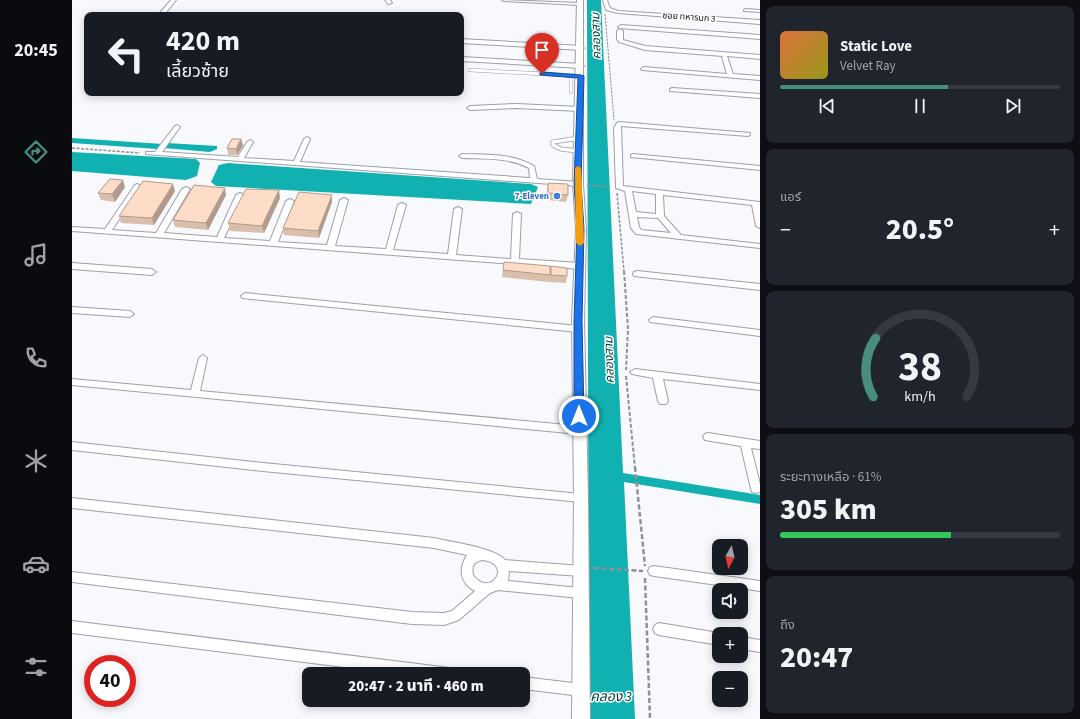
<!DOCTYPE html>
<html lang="th">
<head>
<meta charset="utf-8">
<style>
	:root { --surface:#171b24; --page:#20242c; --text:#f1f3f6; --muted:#9ea1a6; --line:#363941; --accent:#498c80 }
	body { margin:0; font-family:"Source Sans 3","Noto Sans Thai",sans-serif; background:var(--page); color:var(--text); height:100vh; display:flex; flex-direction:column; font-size:15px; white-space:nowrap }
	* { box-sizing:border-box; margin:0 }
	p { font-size:13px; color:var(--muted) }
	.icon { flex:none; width:22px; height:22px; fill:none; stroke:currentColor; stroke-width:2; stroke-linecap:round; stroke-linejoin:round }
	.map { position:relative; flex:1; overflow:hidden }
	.drawer { display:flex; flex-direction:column; gap:6px; padding:6px; background:#0d0f14; width:320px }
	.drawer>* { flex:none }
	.hud { position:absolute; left:12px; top:12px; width:380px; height:84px; border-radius:8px; box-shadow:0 2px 10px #0003; background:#171b24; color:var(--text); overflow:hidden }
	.needle { width:26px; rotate:188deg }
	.controls { position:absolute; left:640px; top:539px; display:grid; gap:8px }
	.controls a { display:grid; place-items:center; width:36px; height:36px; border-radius:8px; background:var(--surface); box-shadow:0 2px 10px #0003; font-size:20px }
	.speed { position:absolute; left:12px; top:655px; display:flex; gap:8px; font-size:20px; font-weight:700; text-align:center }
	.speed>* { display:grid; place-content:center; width:52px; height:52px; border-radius:50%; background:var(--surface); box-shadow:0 2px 10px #0003; line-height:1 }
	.speed .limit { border:6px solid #d22; background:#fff; color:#111 }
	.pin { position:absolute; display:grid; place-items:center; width:34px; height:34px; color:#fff; margin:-41px -17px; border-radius:50% 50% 50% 0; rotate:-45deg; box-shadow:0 0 4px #0007 }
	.pin .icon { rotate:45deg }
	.me { position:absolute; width:44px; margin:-22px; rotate:0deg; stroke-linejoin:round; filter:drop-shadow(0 0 3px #0008) }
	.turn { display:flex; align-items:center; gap:14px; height:84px; padding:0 16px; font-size:18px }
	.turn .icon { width:52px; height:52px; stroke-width:2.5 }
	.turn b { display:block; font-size:28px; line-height:34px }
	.big { font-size:30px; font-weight:800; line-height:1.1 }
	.drawer .card { flex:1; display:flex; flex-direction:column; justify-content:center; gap:6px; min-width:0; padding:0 14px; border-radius:8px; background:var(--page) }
	.drawer .dial { align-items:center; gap:0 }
	.dial svg { height:104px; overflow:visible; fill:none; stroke:var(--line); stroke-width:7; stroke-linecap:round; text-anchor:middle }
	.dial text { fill:var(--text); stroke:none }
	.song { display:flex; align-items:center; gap:12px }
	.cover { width:48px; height:48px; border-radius:6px; background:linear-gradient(135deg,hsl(20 70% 55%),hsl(60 70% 35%)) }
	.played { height:4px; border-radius:2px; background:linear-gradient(90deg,var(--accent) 60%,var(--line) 60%) }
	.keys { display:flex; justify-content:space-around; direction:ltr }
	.heat { display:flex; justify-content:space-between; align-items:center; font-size:22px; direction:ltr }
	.charge { height:6px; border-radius:3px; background:linear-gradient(90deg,#34c759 61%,var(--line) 0) }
	.trip { position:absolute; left:230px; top:667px; width:228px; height:40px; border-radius:8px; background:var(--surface); box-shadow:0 2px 10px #0003; font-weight:800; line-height:40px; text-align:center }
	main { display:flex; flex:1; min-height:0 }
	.tab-bar { display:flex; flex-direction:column; width:72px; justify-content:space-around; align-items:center; background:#090b0e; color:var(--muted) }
	.tab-bar .icon { width:28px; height:28px }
	.tab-bar .selected { color:var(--accent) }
	.tab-bar b { font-size:18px; color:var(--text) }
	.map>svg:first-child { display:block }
	.water { fill:#11b1b2 }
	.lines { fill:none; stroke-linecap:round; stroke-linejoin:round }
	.lane-far1-casing { stroke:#9d9faa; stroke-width:4 }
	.lane-casing { stroke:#9d9faa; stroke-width:5 }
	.street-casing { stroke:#9d9faa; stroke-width:2 }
	.secondary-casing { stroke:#9d9faa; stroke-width:2 }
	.path-far3 { stroke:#909194; stroke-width:1; stroke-dasharray:2.5 1; stroke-linecap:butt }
	.path-far2 { stroke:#909194; stroke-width:1.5; stroke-dasharray:3 1.5; stroke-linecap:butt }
	.path-far1 { stroke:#909194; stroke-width:2; stroke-dasharray:4 2; stroke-linecap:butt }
	.path { stroke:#909194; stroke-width:2.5; stroke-dasharray:5 2.5; stroke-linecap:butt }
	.lane-far1 { stroke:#fff; stroke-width:3 }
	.lane { stroke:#fff; stroke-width:3.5 }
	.street { fill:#fff; fill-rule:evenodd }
	.secondary { fill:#fff; fill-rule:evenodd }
	.wall { fill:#dabeac }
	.shaded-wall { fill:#b29b8c }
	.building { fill:#feddc8; stroke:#b29b8c }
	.route { fill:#1a73e8; stroke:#114b97 }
	.slow { fill:#f59e0b }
	.shop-dot { fill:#3f7fe0; stroke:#fff; stroke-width:1.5 }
	.labels { text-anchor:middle; stroke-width:3; stroke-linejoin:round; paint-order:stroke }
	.far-street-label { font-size:9px; fill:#121316; stroke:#fff }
	.far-shop-label { font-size:9px; font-weight:bold; fill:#366cbe; stroke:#fff; text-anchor:end }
	.water-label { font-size:12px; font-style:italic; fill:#004040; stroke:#fff }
	.near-water-label { font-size:14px; font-style:italic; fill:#004040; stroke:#fff }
</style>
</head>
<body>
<main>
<nav class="tab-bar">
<b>20:45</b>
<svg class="icon selected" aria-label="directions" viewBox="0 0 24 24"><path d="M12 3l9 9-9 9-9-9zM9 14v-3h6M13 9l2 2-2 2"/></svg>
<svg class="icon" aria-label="music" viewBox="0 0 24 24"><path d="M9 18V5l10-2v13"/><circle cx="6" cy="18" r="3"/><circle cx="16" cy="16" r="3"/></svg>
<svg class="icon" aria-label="phone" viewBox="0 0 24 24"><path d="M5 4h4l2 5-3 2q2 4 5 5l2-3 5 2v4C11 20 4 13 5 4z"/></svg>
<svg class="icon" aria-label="climate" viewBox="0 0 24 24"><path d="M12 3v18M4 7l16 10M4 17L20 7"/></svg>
<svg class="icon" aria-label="car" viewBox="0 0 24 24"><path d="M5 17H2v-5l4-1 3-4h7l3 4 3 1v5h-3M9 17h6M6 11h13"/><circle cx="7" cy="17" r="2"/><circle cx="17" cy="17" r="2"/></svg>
<svg class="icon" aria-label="filters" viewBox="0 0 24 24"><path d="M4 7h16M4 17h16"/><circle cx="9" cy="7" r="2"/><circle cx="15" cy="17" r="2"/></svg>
</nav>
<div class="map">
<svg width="688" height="719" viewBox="0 0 688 719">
	<rect width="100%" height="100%" fill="#f8f9fd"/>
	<!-- water -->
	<g class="water">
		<polygon points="515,0 529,0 551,473 688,495 688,504 552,482 563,719 517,719"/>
		<polygon points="0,138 91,144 89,147 85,149 0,143"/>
		<polygon points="95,143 145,146 145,149 138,152 92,148"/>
		<polygon points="0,152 124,159 128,163 125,176 114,180 0,171"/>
		<polygon points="156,163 459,184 466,187 459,204 144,186 139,182 147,165"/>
	</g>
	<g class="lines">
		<defs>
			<g id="lane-far1">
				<polyline points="398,70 509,76"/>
				<polyline points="499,76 499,92"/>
			</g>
			<polyline id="lane" points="506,151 489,149 481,145 481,142 507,138"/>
			<g id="street">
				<polygon points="99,0 104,0 92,15 86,15"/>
				<polygon points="313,0 318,0 320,3 316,4"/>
				<polygon points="430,0 508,3 510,4 508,5 432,1"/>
				<polygon points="531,0 535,0 538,8 546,11 688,20 688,24 546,13 534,10"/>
				<polygon points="674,9 688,10 688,12 672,11 672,10"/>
				<polygon points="549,25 688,35 688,39 547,28 546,27"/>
				<polygon points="548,29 551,31 551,40 573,46 688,55 688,59 655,56 661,74 688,76 688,80 570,70 569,69 572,67 655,74 650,57 651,56 573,50 547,42 545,39 545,31"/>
				<polygon points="389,39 509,46 512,48 509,50 389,43"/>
				<polygon points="389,57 509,64 512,66 509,68 389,61"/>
				<polygon points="600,88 688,94 688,98 598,91 598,89"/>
				<polygon points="444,104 508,107 511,109 508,111 444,108 398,110 395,108 398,106"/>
				<path d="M547,122L678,133V135L676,136L549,126L551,186L688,202V228L684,226L680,205L591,195L592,216L609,235L688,244V248L564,234L559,228L553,191L544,188L542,128L545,123ZM560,191L584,194V214L564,212ZM565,217L586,218L599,233L569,230L567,227Z"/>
				<path d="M105,125L108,127L90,152L166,157L175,142L178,140L181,142L172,158L222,161L232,139L235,137L238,139L228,162L458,178L457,168C436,157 413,159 390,158L387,156L390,154C415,155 440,153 462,166L465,179L506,182L509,184L506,186L74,154V152H83L103,126Z"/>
				<polygon points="561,154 688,166 688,170 559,157 559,155"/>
				<polygon points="65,184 69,186 40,230 84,233 110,189 114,187 118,189 92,233 145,237 164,195 168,193 172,195 152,238 198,241 214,201 218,199 222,201 206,242 255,245 268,200 272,198 276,200 263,246 314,249 326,205 330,203 334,205 321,250 376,254 382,209 386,207 390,209 384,255 439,259 441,214 445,212 449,214 447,259 508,263 512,266 508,269 0,231 0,227 33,229 63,185"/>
				<polygon points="0,263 80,269 84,272 80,275 0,269"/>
				<polygon points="565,271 688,284 688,290 562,276 561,274 562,272"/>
				<polygon points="173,293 506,326 510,329 506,332 170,298 169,296"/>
				<polygon points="0,307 58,311 62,314 58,317 0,313"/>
				<polygon points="581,317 688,330 688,336 578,322 577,320"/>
				<polygon points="131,355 135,358 128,391 507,426 510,427 512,430 510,433 507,434 0,385 0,379 119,390 127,358"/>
				<polygon points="563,369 688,384 688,390 591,379 596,401 594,404 588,404 586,401 581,378 560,374 558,372"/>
				<polygon points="636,433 688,441 688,449 679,448 688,484 688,492 684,493 680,492 679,489 669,446 633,440 631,437 633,434"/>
				<polygon points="0,442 191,463 509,494 513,495 514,498 513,501 509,502 191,471 0,450"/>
				<path d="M0,498L362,538C378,542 424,548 433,560L509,566L513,567L515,571L513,575L509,576L437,571L436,581L508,588L512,589L514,593L512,597L508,598L426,590L418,593L388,619L384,621L372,625L340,624L0,582V572L340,612L372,613L380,611L403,591C388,583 386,569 395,555L362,548L0,508ZM410,560C442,563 419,599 401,575C399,566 402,562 410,560Z"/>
				<polygon points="582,566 688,581 688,591 582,576 578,575 576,571 578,567"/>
				<polygon points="0,621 378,668 382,670 384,674 328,674 0,633"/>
				<polygon points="587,623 647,633 649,634 647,634 647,645 587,635 583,633 581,629 583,625"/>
				<polygon points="669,637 688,640 688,652 669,649"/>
				<polygon points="451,677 509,684 514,685 515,690 514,695 509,696 451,689"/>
			</g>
			<polygon id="secondary" points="505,0 511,0 511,184 514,229 512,321 516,498 518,719 500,719 502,498 500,321 504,229 501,184"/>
		</defs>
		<!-- lane-far1 casing -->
		<use href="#lane-far1" class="lane-far1-casing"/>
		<!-- lane casing -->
		<use href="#lane" class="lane-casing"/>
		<!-- street casing -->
		<use href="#street" class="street-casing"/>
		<!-- secondary casing -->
		<use href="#secondary" class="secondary-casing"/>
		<!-- path-far3 -->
		<polyline class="path-far3" points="533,14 542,120"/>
		<!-- path-far2 -->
		<g class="path-far2">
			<polyline points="0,148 68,153"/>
			<polyline points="515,185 538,187"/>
			<polyline points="545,193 552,272"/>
		</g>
		<!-- path-far1 -->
		<g class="path-far1">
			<polyline points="552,271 556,329 554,370"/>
			<polyline points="554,376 563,468"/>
		</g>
		<!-- path -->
		<g class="path">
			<polyline points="563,467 573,566"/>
			<polyline points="522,568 571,571"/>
			<polyline points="573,578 578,719"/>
		</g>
		<!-- lane-far1 -->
		<use href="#lane-far1" class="lane-far1"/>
		<!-- lane -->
		<use href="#lane" class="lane"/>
		<!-- street -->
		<use href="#street" class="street"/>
		<!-- secondary -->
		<use href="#secondary" class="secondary"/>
	</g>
	<!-- wall -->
	<g class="wall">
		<polygon points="169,139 171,146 165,155 156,155 155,148"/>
		<polygon points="476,183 496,195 494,202 475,200 475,190"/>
		<polygon points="53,187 43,202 29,200 26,193"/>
		<polygon points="103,191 82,225 49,223 47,216"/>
		<polygon points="154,195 136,230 103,227 101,220"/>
		<polygon points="260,195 260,202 247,238 212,235 211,228"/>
		<polygon points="208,198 192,233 158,231 156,223"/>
		<polygon points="432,262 478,273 479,266 495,276 494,283 477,282 478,276 477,282 430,277"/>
	</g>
	<!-- shaded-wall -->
	<g class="shaded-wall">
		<polygon points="169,139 171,146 165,155 164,149"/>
		<polygon points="51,180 53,187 43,202 40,194"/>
		<polygon points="101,184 103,191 82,225 80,218"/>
		<polygon points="153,188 154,195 136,230 134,223"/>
		<polygon points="207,190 208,198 192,233 190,226"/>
		<polygon points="260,195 260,202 247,238 246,231"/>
	</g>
	<!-- building -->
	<g class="building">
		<polygon points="160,139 169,139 164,149 155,148"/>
		<polygon points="38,179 51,180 40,194 26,193"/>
		<polygon points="71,181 101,184 80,218 47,216"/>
		<polygon points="476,183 496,184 496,195 476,193"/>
		<polygon points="122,185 153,188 134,223 101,220"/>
		<polygon points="174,189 207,190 190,226 156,223"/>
		<polygon points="227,192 260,195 246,231 211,228"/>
		<polygon points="432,262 478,266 478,275 431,270"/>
		<polygon points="479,266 495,268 495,276 479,275"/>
	</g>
	<!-- route -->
	<polygon class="route" points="470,72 509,75 512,76 509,184 512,229 510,321 512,416 510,418 503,418 502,416 502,321 505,229 502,184 506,78 468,75 468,73"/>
	<!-- slow -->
	<polygon class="slow" points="506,166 509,168 512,243 508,246 504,243 503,168"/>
	<!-- markers -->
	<circle class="shop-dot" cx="485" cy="196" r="4"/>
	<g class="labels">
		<!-- far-street labels -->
		<g class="far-street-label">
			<text transform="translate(617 17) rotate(4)" y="3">ซอย ทหารบก 3</text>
		</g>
		<!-- far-shop labels -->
		<g class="far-shop-label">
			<text x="477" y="199">7-Eleven</text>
		</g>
		<!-- water labels -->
		<g class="water-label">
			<text transform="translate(524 36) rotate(-92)" y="4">คลองสาม</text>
			<text transform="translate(537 360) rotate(-92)" y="4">คลองสาม</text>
		</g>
		<!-- near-water labels -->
		<g class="near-water-label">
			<text x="539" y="701">คลอง 3</text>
		</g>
	</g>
</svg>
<div class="controls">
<a><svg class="needle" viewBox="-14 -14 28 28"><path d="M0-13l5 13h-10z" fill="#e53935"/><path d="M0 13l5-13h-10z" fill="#9ea1a6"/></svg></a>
<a><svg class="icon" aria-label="sound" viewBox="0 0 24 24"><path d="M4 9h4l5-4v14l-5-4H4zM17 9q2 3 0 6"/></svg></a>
<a>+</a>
<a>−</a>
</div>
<div class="speed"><div class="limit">40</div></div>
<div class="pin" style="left:470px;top:74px;background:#d93025"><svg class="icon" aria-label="arrive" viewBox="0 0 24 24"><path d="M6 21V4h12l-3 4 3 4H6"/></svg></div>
<svg class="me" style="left:507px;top:416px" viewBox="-20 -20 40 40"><circle r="17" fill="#1a73e8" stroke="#fff" stroke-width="3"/><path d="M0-11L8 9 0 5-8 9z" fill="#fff"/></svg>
<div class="trip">20:47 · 2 นาที · 460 m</div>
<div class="hud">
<div class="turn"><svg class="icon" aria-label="left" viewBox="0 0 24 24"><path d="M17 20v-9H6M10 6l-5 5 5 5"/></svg><div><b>420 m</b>เลี้ยวซ้าย</div></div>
</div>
</div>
<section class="drawer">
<div class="card">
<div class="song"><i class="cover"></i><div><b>Static Love</b><p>Velvet Ray</p></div></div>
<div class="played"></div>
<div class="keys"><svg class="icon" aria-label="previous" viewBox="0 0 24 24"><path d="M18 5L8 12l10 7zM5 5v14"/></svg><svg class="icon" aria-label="pause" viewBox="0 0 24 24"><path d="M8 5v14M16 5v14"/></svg><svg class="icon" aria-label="next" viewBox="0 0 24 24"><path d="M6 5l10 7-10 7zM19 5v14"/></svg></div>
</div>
<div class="card"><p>แอร์</p>
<div class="heat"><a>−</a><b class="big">20.5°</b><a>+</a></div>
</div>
<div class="card dial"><svg viewBox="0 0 100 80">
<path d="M14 69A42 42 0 1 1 86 69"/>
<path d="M14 69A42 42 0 0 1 16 24" stroke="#498c80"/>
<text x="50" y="56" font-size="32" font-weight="700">38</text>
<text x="50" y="72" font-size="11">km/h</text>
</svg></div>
<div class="card"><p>ระยะทางเหลือ · 61%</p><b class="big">305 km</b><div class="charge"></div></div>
<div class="card"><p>ถึง</p><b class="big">20:47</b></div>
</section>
</main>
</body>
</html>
